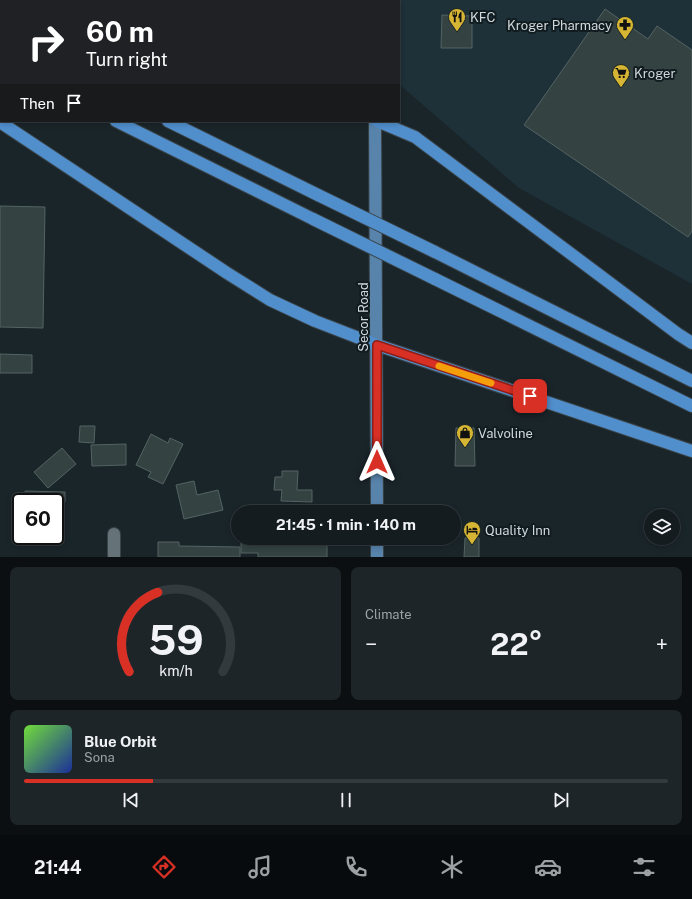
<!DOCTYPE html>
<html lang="en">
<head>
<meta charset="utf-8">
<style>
	:root { --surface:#141c20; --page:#1d2529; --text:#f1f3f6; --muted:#9da1a5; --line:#333a3e; --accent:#d93025 }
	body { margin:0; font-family:"Public Sans",sans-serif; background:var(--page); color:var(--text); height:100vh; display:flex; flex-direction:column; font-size:15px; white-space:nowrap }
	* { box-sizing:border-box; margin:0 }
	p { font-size:13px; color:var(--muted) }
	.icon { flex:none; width:22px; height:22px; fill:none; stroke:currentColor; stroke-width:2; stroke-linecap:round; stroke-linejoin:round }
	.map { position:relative; height:557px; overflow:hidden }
	.details { display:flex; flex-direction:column; gap:10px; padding:10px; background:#0b0f12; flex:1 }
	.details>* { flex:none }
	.top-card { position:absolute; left:0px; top:0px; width:400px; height:122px; box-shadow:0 2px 6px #0003,0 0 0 1px var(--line); background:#202124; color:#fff; overflow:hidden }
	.fabs { position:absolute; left:644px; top:509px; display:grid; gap:8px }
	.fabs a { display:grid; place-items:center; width:36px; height:36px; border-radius:50%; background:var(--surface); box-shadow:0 2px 6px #0003,0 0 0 1px var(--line); font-size:20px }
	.speed { position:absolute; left:12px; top:493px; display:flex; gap:8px; font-size:20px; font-weight:700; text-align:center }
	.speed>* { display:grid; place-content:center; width:52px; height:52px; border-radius:50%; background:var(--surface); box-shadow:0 2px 6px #0003,0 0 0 1px var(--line); line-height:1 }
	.speed .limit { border:2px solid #111; border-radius:6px; background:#fff; color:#111 }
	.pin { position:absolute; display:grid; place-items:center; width:34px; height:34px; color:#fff; margin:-17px; border-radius:8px; box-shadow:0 2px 6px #0006 }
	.me { position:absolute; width:44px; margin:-22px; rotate:0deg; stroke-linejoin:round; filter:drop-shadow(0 0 3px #0008) }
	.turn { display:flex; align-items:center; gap:14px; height:84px; padding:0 20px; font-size:18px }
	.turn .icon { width:52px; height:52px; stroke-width:2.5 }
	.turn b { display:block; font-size:28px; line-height:34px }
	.then { display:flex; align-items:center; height:38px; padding:0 20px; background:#0003; gap:8px; font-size:15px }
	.big { font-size:30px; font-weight:700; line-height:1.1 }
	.details .tile { flex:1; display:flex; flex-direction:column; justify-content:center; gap:6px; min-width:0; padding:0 14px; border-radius:8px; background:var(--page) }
	.details .dial { align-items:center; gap:0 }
	.dial svg { height:104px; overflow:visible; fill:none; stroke:var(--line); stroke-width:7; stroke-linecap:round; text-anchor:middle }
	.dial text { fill:var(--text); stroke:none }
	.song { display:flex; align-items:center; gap:12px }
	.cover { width:48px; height:48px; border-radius:6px; background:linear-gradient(135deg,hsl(100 70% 55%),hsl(230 70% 35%)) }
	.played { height:4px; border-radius:2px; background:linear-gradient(90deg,var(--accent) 20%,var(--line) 20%) }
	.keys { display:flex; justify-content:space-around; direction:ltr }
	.heat { display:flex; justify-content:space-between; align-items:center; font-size:22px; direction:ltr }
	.details .tiles { flex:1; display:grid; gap:10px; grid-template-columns:1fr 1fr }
	.tile:last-child { grid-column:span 2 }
	.trip { position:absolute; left:231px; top:505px; width:230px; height:40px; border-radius:20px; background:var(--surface); box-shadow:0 2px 6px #0003,0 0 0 1px var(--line); font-weight:700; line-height:40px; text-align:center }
	.dock { display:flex; height:64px; justify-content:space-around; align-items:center; background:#080b0d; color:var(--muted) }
	.dock .icon { width:28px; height:28px }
	.dock .on { color:var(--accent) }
	.dock b { font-size:18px; color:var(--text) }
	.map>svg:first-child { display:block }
	.built { fill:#1e3038 }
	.building { fill:#344242; stroke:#546363 }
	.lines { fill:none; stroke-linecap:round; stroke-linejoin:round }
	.minor-casing { stroke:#3a4347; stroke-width:14 }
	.major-casing { stroke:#3a4347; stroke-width:14 }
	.highway-casing { stroke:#3a4347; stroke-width:14 }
	.minor { stroke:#657379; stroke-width:12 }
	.major { stroke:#5883ab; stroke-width:12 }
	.highway { stroke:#508ecc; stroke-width:12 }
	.highway-bridge-casing { stroke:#3a4347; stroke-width:14; stroke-linecap:butt }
	.highway-bridge { stroke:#508ecc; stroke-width:12 }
	.route-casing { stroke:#8d1f18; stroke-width:10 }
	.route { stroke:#d93025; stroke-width:7 }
	.slow { stroke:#f59e0b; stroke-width:7 }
	.labels { text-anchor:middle; stroke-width:4; stroke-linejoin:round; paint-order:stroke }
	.poi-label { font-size:13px; fill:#d0d8db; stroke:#101c20; text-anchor:start }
	.street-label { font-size:13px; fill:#d0d8db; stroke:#101c20 }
</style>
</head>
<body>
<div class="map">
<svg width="692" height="557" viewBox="0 0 692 557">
	<rect width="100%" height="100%" fill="#1a252a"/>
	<!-- built -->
	<polygon class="built" points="400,0 692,0 692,284 519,188 400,85"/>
	<!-- building -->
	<g class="building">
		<polygon points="605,9 648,39 657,26 692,50 692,231 688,237 524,125"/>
		<polygon points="442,15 472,16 472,48 441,48"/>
		<polygon points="0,206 45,207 43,328 0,327"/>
		<polygon points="0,354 32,355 32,373 0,373"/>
		<polygon points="80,426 95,426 94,443 79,442"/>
		<polygon points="456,428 474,428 475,466 455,466"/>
		<polygon points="151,434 168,443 170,438 183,444 163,484 148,477 151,472 136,465"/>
		<polygon points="126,444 126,465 92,466 91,445"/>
		<polygon points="62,448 76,464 48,488 34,472"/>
		<polygon points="282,471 298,471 297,490 312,490 312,502 281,501 282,490 274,490 275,477 282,477"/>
		<polygon points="194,481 197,495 218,490 223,510 184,519 176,485"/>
		<polygon points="25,491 65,492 65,502 25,502"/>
		<polygon points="241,538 327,539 327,557 258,557 258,553 241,553"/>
		<polygon points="465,538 479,538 479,557 464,557"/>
		<polygon points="158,542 179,542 179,546 240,547 240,557 158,557"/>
	</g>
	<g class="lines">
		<defs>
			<polyline id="minor" points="114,534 114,557"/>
			<g id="major">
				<polyline points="389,0 389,1"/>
				<polyline points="360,1 360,0"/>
				<polyline points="375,121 377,512"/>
				<polyline points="377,538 377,557"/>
			</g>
			<g id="highway">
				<polyline points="36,0 39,1"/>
				<polyline points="0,38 1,38"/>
				<polyline points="0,62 1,62"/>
				<polyline points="116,121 313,219"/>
				<polyline points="168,121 318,195"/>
				<polyline points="377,121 415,137 678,334 692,343"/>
				<polyline points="0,122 227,273 270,300 315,321 377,345 692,451"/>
				<polyline points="435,252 692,381"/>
				<polyline points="435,279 692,406"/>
			</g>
		</defs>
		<!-- minor casing -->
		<use href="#minor" class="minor-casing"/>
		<!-- major casing -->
		<use href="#major" class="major-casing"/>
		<!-- highway casing -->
		<use href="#highway" class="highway-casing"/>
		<!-- minor -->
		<use href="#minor" class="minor"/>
		<!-- major -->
		<use href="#major" class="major"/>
		<!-- highway -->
		<use href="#highway" class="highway"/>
		<defs>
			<g id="highway-bridge">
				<polyline points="318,195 435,252"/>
				<polyline points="313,219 435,279"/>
			</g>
		</defs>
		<!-- highway-bridge casing -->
		<use href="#highway-bridge" class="highway-bridge-casing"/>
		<!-- highway-bridge -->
		<use href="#highway-bridge" class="highway-bridge"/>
	</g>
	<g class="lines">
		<defs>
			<polyline id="route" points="377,462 377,345 530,396"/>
		</defs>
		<!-- route casing -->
		<use href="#route" class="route-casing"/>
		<!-- route -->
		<use href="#route" class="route"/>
		<!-- slow -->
		<polyline class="slow" points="439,366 491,383"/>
	</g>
	<!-- icons -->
	<defs>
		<symbol id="restaurant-pin" viewBox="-11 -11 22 30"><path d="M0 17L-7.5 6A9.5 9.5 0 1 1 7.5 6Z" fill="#d6b534" stroke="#101c20"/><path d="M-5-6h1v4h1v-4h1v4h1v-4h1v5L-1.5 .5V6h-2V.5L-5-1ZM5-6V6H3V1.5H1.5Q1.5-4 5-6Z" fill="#111"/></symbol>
		<symbol id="pharmacy-pin" viewBox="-11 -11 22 30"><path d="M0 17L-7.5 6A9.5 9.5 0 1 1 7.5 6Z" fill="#d6b534" stroke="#101c20"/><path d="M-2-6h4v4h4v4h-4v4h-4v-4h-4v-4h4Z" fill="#111"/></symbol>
		<symbol id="supermarket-pin" viewBox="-11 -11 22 30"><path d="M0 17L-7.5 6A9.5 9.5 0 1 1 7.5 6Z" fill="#d6b534" stroke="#101c20"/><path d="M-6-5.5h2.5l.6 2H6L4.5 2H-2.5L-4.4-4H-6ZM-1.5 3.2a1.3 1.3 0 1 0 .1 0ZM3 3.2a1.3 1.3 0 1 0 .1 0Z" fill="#111"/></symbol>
		<symbol id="shop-pin" viewBox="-11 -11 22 30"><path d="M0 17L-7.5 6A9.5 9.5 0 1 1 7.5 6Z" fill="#d6b534" stroke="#101c20"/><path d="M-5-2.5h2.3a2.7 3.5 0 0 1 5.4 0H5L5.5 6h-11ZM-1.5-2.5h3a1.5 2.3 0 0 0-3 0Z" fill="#111"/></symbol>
		<symbol id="hotel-pin" viewBox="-11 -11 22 30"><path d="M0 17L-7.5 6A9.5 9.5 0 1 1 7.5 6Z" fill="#d6b534" stroke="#101c20"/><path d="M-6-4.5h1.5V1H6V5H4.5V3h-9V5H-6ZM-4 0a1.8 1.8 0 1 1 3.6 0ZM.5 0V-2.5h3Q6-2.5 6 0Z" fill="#111"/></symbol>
	</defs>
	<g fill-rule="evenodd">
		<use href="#restaurant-pin" x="447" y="7" width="20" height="27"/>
		<use href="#pharmacy-pin" x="615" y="15" width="20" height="27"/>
		<use href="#supermarket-pin" x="611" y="63" width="20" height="27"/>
		<use href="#shop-pin" x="455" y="423" width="20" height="27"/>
		<use href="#hotel-pin" x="462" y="520" width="20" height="27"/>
	</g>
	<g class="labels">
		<!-- poi labels -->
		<g class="poi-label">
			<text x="470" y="22">KFC</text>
			<text x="612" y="30" text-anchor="end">Kroger Pharmacy</text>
			<text x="634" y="78">Kroger</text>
			<text x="478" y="438">Valvoline</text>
			<text x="485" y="535">Quality Inn</text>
		</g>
		<!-- street labels -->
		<g class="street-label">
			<text transform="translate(363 317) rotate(-90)" y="5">Secor Road</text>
		</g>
	</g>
</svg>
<div class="fabs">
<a><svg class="icon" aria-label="layers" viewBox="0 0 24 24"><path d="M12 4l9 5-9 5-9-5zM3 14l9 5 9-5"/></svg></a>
</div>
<div class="speed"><div class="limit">60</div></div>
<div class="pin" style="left:530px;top:396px;background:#d93025"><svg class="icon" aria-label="arrive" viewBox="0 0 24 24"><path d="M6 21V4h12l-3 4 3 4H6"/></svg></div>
<svg class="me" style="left:377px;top:462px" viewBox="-20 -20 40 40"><path d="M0-17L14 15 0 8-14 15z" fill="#d93025" stroke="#fff" stroke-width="4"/></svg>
<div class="trip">21:45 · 1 min · 140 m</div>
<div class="top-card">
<div class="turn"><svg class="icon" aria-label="right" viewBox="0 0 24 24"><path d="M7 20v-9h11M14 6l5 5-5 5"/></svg><div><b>60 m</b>Turn right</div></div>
<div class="then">Then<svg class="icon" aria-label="arrive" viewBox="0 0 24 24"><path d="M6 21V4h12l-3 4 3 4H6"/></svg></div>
</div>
</div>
<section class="details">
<div class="tiles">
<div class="tile dial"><svg viewBox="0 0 100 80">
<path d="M14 69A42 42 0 1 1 86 69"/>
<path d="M14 69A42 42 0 0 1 36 8" stroke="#d93025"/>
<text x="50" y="56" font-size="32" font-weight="700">59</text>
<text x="50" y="72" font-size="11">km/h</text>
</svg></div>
<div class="tile"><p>Climate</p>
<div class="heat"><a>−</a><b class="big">22°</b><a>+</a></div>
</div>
<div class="tile">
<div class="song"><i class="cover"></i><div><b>Blue Orbit</b><p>Sona</p></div></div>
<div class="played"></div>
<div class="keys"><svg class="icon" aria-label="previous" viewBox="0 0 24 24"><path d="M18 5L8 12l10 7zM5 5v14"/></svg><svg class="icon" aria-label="pause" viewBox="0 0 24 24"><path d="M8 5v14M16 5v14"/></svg><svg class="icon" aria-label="next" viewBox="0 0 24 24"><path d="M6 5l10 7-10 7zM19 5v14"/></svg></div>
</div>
</div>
</section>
<nav class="dock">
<b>21:44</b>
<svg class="icon on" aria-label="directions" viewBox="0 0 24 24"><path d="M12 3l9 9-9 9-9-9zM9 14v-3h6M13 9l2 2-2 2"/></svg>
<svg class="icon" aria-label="music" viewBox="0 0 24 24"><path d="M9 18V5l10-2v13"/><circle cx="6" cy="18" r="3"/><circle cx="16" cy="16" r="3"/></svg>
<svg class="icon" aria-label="phone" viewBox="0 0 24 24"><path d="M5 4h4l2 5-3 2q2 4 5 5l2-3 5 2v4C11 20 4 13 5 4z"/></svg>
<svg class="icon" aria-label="climate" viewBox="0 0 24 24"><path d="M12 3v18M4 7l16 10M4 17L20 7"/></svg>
<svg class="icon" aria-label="car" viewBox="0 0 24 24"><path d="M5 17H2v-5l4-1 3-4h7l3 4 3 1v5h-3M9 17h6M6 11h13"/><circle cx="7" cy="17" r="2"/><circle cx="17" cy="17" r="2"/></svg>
<svg class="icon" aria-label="filters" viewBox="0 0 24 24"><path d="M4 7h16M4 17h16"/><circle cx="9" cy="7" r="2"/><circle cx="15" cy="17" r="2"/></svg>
</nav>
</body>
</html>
